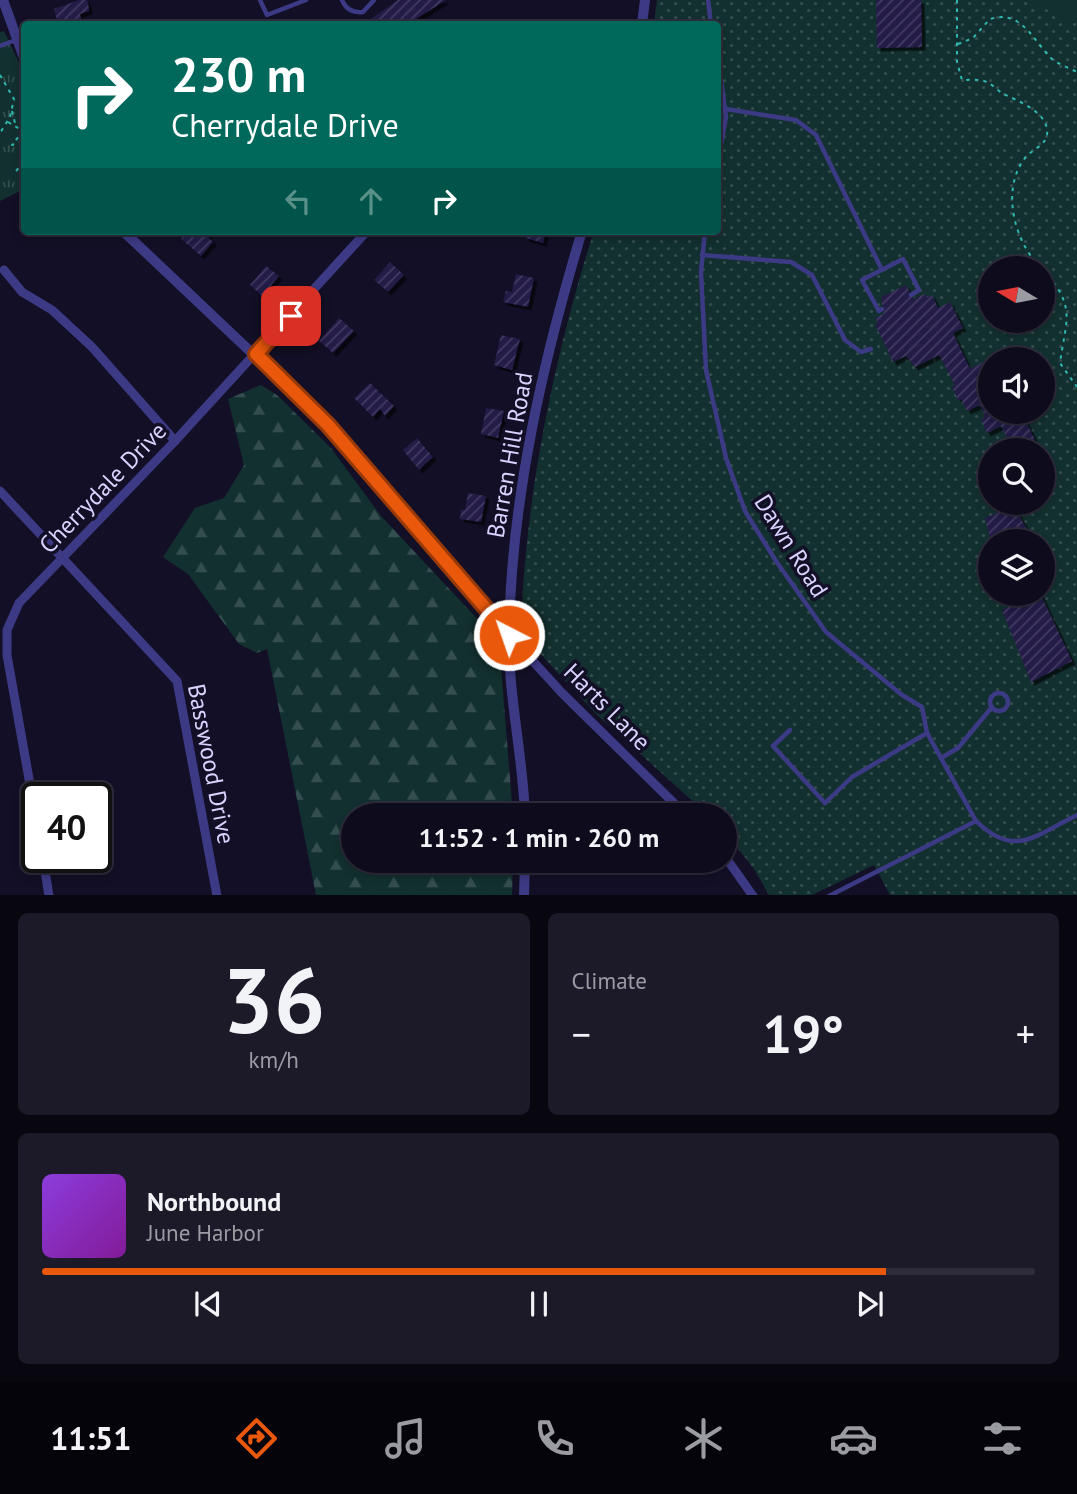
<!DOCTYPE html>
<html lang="en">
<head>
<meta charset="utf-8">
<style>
	:root { --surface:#0e0b1c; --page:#1c1929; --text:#f1f3f6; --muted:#9b9ba3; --line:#2e2b3b; --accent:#ea580c }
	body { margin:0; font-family:"PT Sans",sans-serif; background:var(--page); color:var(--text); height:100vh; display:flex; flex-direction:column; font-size:26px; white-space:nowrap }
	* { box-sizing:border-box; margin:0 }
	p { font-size:23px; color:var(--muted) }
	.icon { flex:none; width:38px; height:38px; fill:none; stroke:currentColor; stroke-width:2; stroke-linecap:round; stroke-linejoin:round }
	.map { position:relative; height:895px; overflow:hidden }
	.panel { display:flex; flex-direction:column; gap:18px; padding:18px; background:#08060f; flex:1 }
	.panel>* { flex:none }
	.guide { position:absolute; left:21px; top:21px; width:700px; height:214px; border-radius:7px; box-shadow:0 4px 10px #0003,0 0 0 2px var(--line); background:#00695c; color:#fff; overflow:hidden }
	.needle { width:46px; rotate:280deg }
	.controls { position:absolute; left:978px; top:256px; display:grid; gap:14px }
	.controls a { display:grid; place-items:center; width:77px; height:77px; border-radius:50%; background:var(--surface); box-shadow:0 4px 10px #0003,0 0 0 2px var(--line); font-size:35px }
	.speed { position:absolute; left:21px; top:782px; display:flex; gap:14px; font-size:35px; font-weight:700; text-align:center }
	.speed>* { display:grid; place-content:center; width:91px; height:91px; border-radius:50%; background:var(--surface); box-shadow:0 4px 10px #0003,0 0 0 2px var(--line); line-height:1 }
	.speed .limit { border:4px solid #111; border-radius:10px; background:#fff; color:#111 }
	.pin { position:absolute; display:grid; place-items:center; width:60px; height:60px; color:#fff; margin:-30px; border-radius:14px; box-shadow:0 4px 10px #0006 }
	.me { position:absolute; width:77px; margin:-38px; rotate:319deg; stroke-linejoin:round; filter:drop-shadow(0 0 5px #0008) }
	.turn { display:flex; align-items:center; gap:24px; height:147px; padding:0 35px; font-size:32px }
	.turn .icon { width:91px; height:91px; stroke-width:2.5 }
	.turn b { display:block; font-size:49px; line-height:60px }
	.lanes { display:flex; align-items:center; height:66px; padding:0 35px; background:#0003; justify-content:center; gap:35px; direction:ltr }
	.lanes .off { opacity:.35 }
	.big { font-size:52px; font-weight:700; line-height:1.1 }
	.panel .tile { flex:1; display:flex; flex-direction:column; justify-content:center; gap:10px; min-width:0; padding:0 24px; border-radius:10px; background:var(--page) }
	.panel .dial { align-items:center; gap:0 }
	.dial b { font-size:91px; line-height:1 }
	.song { display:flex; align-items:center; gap:21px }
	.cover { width:84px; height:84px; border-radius:10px; background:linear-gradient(135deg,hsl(270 70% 55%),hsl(290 70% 35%)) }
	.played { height:7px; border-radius:4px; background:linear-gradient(90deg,var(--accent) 85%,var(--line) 85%) }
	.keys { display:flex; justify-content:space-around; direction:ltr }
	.heat { display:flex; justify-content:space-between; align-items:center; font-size:38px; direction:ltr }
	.panel .tiles { flex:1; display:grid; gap:18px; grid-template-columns:1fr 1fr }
	.tile:last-child { grid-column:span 2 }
	.trip { position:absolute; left:341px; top:803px; width:396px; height:70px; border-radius:35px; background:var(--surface); box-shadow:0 4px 10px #0003,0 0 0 2px var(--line); font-weight:700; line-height:70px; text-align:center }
	.tab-bar { display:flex; height:112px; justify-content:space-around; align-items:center; background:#06040b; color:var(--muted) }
	.tab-bar .icon { width:49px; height:49px }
	.tab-bar .selected { color:var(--accent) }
	.tab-bar b { font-size:32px; color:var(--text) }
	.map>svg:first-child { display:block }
	.grass { fill:url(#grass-dots); fill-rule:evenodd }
	.forest { fill:url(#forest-firs) }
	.park { fill:url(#park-tufts) }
	.pitch { fill:#12302f }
	.building { fill:url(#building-hatch); filter:url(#shadow) }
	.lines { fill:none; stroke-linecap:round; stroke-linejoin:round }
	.path { stroke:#2fb8b0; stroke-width:2; stroke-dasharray:3.5 5; stroke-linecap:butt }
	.service { stroke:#3d3a85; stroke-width:4.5 }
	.minor { stroke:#3d3a85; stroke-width:9 }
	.tertiary { stroke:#3d3a85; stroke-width:10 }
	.route-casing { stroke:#983908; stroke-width:18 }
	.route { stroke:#ea580c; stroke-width:12 }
	.labels { text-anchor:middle; stroke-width:7; stroke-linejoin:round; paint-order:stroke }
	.street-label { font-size:24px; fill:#d9d4ff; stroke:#130f26 }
</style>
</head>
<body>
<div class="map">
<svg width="1077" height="896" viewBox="0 0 1077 896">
	<defs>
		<pattern id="grass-dots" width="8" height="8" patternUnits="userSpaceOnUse" patternTransform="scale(1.75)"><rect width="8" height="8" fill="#12302f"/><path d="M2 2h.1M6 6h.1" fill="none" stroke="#344d4e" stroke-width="1.8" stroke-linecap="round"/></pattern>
		<pattern id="forest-firs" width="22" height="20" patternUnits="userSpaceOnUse" patternTransform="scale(1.75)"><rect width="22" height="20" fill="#12302f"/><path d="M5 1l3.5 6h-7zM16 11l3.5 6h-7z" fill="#344d4e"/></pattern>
		<pattern id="park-tufts" width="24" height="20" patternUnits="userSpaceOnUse" patternTransform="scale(1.75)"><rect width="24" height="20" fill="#12302f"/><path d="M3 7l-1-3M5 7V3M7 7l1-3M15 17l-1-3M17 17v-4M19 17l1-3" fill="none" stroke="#344d4e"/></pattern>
		<pattern id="building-hatch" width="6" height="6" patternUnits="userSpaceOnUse" patternTransform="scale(1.75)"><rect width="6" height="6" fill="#241b47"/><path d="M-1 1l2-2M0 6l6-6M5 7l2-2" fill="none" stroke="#433b63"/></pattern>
		<filter id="shadow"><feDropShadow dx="3.5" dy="3.5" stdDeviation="0" flood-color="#0009"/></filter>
	</defs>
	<rect width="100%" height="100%" fill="#130f26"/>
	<!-- grass -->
	<path class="grass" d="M657,0H1077V895H890L874,865L812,895H769L754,869L725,832L724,816L708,815L597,715L521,633C524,503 554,355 594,231H718V24H654ZM990,268H1043V320H990ZM990,359H1043V411H990ZM990,450H1043V502H990ZM990,541H1043V593H990Z"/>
	<!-- forest -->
	<polygon class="forest" points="261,385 277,395 331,448 381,516 499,642 513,815 354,816 354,861 513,861 512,895 316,895 267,649 257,653 239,644 188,574 163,557 195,508 224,498 244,465 228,399"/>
	<!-- park -->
	<polygon class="park" points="4,31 24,73 24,189 0,201 0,32"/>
	<!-- pitch -->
	<path class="pitch" d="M1030,0H1077V21C1069,23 1039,5 1030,0Z"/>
	<!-- building -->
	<g class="building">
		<polygon points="79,0 87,0 89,8 89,11 80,14 83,24 58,24 54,9"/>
		<polygon points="398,0 446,0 408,24 370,24 368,21"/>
		<polygon points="876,0 921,0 922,47 877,48"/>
		<polygon points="188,231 212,231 207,236 213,242 201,256 181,239"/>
		<polygon points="527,231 546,231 543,243 525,238"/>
		<polygon points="390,262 404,275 388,292 374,280"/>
		<polygon points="266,266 279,276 262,296 250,285"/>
		<polygon points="516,274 534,278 528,307 503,302 506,291 512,292"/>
		<polygon points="906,285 913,299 925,294 927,297 932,295 938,308 950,302 963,328 953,333 970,369 985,361 990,372 990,411 1021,411 1035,440 1030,443 1033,450 998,450 1010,444 1001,426 987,433 981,419 985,417 980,405 967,411 961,399 958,400 952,387 955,385 939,355 915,367 906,356 893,362 875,324 878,323 875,318 884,314 881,297"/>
		<polygon points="339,318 354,331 333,353 319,341"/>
		<polygon points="501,335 520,339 512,370 494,365"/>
		<polygon points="370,383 394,406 385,416 380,409 373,417 354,398"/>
		<polygon points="486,408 504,411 498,438 481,434"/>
		<polygon points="417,438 433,457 419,470 403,450"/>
		<polygon points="468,493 486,496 481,522 460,519 461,510 465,510"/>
		<polygon points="992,502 1036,502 1017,511 1033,541 991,541 985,518 997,513"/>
		<polygon points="1037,593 1040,593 1072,661 1031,682 1002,610"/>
	</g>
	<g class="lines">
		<!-- path -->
		<g class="path">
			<path d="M957,0V62L962,80C969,80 978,79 984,81C991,83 996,89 1002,93C1017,101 1050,112 1047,135C1045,146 1031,150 1025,158C1000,190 1015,243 1041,268"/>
			<path d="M958,44L973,38L990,19C1022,9 1033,41 1052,59C1058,64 1069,68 1077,72"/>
			<polyline points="0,75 14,99 10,117 0,133"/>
			<polyline points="12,111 15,123"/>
			<polyline points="8,122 23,131 12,145 24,141"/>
			<polyline points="24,162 16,171 19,174 24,172"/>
			<path d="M1043,269C1077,308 1066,318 1060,363L1077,387"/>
		</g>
		<!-- service -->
		<g class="service">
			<polyline points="260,0 267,15 306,0"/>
			<path d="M342,0C346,10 353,13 363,12L374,0"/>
			<polyline points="708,0 711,24"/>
			<polyline points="0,46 16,40"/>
			<polyline points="718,57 726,117 718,160"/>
			<polyline points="726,109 796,120 816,135 882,270"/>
			<path d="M705,231L701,272L706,370L726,458L745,511L776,561L826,632L902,695L922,707L927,733L976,821C1015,859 1036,835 1077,815"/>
			<polyline points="702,255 791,262 812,275 845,340 861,352 871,349"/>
			<polyline points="882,309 879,311 862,280 903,259 919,290 911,295"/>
			<circle cx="999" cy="702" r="9"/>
			<polyline points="790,730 773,746 825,803 852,777 927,733"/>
			<polyline points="941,758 958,748 992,707"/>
			<polyline points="829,896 976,821"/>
		</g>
		<!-- minor -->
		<g class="minor">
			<polyline points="4,270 22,292 52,310 92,347 175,441"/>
			<polyline points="0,491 177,681 217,896"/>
			<polyline points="509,635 562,693 687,816"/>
			<polyline points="37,824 7,655 7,630 19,603 175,441 367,231"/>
			<polyline points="724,855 753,896"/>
			<polyline points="43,858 49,896"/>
		</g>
		<!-- tertiary -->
		<g class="tertiary">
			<polyline points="3,0 24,58"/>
			<polyline points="642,24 645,0"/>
			<polyline points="123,231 328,425 509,635"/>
			<path d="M525,816C523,755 508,695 509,635C511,498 543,361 582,231"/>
			<polyline points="524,896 525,861"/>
		</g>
	</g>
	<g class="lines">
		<defs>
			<polyline id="route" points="291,316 256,354 328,425 509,635"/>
		</defs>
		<!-- route casing -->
		<use href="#route" class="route-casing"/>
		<!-- route -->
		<use href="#route" class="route"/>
	</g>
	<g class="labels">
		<!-- street labels -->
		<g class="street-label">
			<text transform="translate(510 455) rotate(-80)" y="8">Barren Hill Road</text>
			<text transform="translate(103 488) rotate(-46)" y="8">Cherrydale Drive</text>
			<text transform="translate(791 546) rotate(58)" y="8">Dawn Road</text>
			<text transform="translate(607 707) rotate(45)" y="8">Harts Lane</text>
			<text transform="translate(211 764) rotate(79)" y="8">Basswood Drive</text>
		</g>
	</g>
</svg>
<div class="controls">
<a><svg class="needle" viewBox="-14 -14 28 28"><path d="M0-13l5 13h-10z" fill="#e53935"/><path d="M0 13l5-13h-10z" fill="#9b9ba3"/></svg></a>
<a><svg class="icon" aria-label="sound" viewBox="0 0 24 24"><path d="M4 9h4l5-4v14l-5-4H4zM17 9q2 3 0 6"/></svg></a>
<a><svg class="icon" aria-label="search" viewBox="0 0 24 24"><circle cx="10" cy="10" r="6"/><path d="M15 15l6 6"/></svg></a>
<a><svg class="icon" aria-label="layers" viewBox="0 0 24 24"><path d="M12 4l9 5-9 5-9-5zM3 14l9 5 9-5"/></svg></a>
</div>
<div class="speed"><div class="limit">40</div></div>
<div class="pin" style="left:291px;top:316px;background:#d93025"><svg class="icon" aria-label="arrive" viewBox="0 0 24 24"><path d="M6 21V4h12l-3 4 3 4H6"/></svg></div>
<svg class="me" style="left:509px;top:635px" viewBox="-20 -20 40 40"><circle r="17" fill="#ea580c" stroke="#fff" stroke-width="3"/><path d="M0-11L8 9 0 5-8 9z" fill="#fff"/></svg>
<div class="trip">11:52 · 1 min · 260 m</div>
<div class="guide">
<div class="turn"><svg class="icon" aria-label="right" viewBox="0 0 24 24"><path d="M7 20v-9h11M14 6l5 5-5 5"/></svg><div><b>230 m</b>Cherrydale Drive</div></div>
<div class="lanes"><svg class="icon off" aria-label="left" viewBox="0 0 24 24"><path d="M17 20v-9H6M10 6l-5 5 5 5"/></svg><svg class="icon off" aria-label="ahead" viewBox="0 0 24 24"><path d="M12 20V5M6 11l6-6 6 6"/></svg><svg class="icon" aria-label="right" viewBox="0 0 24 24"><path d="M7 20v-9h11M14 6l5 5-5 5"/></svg></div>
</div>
</div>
<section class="panel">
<div class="tiles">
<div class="tile dial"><b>36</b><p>km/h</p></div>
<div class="tile"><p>Climate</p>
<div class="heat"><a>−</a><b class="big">19°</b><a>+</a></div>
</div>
<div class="tile">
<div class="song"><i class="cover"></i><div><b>Northbound</b><p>June Harbor</p></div></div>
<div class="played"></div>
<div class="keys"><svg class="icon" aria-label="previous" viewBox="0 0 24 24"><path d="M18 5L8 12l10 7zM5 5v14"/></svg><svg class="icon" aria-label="pause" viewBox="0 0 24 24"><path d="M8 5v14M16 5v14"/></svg><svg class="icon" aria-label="next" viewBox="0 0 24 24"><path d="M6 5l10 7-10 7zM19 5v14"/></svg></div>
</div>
</div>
</section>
<nav class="tab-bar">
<b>11:51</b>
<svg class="icon selected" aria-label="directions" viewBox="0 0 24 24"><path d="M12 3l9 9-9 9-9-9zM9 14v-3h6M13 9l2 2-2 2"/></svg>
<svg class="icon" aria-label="music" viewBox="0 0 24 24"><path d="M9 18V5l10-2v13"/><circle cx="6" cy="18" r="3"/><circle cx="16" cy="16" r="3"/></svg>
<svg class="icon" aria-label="phone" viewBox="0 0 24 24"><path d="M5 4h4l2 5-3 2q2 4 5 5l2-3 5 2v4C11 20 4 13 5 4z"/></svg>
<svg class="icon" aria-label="climate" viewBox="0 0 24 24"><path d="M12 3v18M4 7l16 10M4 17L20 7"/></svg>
<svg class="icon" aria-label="car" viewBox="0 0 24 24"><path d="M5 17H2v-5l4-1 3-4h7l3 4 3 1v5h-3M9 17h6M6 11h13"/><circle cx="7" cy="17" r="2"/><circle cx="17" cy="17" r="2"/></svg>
<svg class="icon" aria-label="filters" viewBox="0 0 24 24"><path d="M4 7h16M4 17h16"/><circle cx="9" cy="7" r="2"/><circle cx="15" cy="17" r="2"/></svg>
</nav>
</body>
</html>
